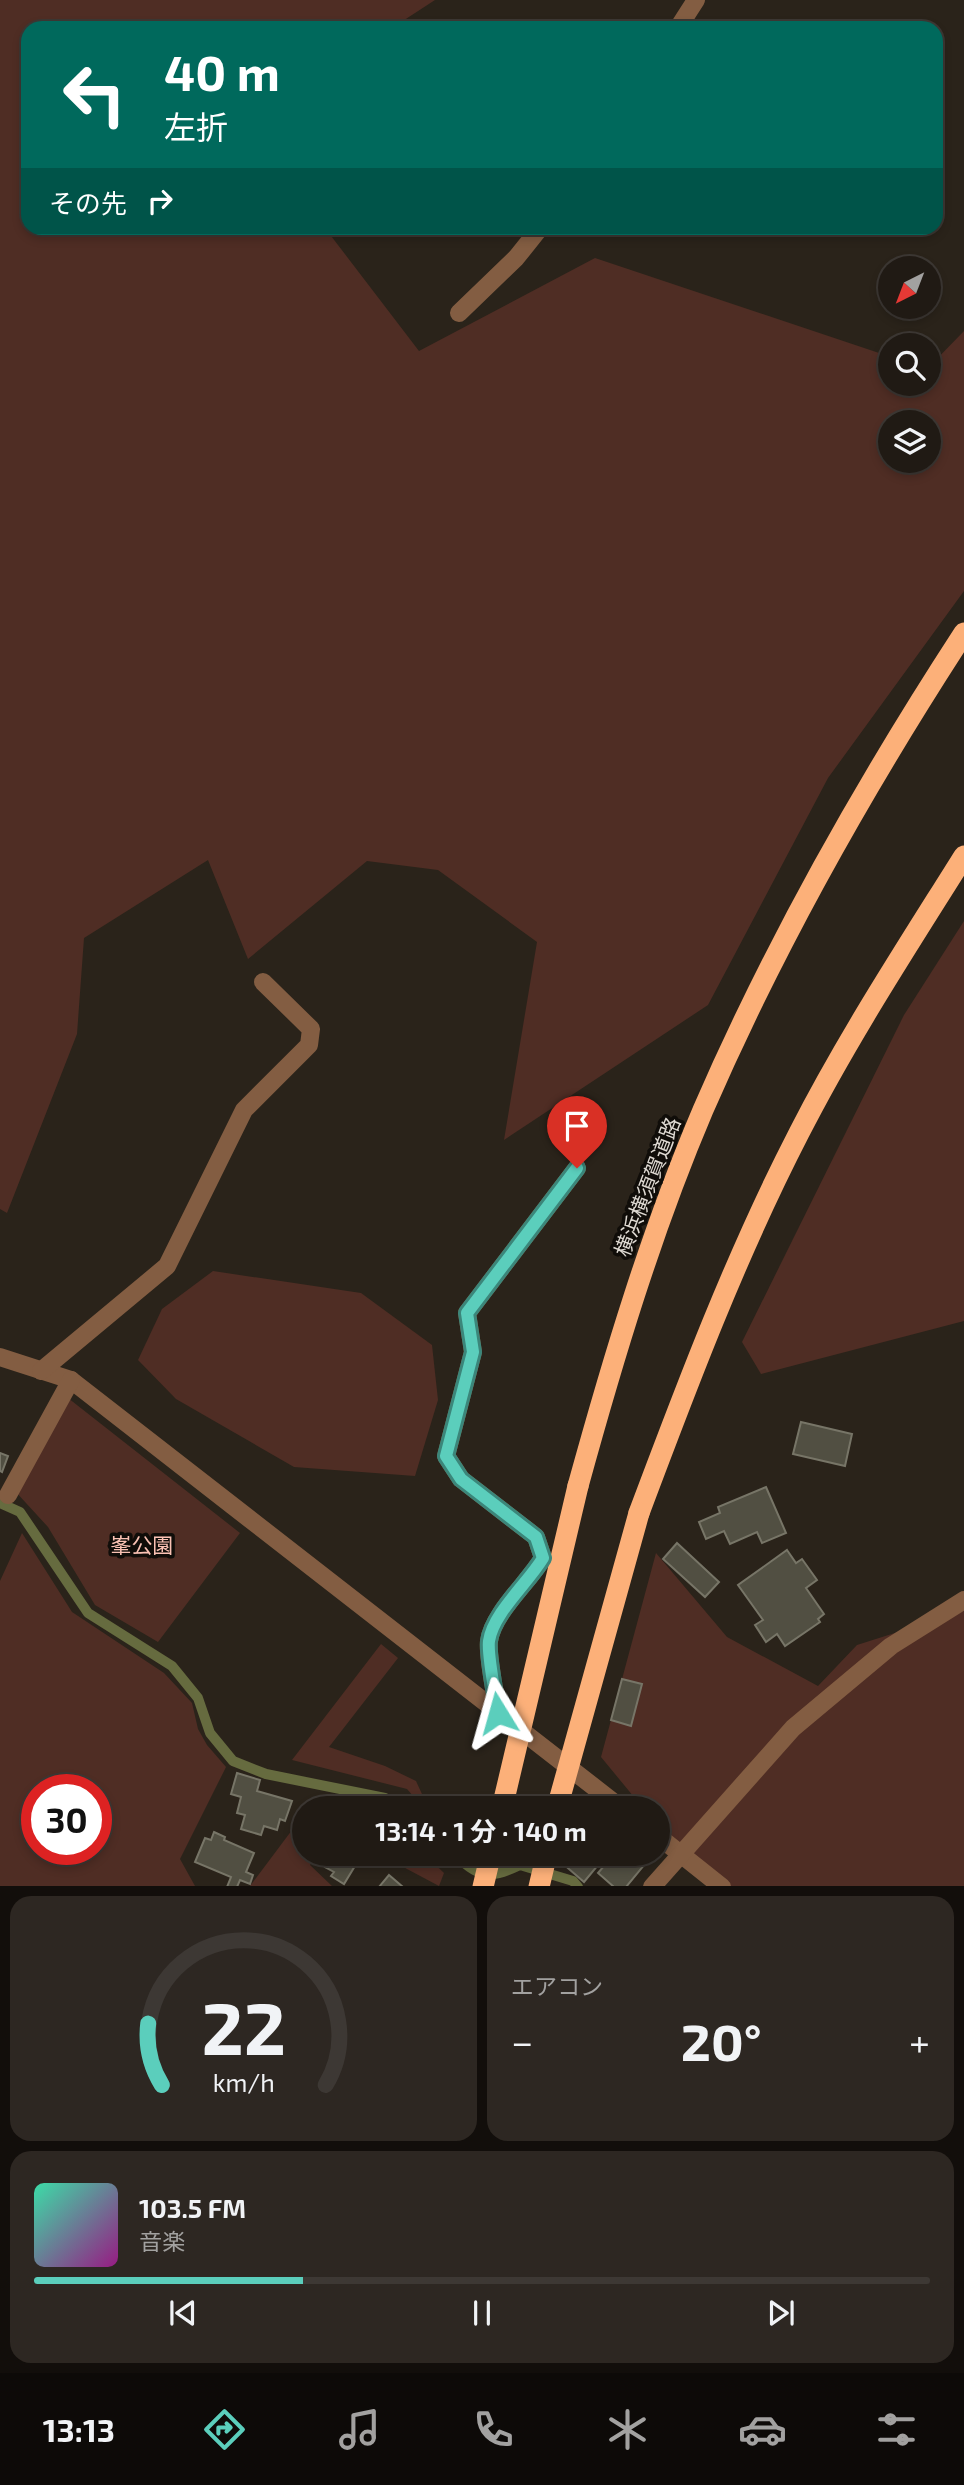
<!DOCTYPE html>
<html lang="ja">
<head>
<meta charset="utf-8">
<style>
	:root { --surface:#201a14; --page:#2d2722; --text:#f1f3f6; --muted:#a2a1a0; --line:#3d3834; --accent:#5bcebc }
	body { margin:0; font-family:"Exo 2","Noto Sans JP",sans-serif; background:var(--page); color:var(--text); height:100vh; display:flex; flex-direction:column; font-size:26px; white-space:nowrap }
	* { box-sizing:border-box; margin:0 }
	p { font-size:23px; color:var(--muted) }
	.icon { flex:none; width:38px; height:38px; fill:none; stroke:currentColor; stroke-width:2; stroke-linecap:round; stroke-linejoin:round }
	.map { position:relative; height:1886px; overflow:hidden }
	.panel { display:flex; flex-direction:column; gap:10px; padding:10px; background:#120e0b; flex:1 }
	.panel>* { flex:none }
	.banner { position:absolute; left:21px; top:21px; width:922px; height:214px; border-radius:21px; box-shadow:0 4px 10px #0003,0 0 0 2px var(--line); background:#00695c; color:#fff; overflow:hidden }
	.needle { width:46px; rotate:222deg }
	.tools { position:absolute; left:878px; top:256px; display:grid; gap:14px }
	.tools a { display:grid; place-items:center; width:63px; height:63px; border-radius:50%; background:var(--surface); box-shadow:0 4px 10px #0003,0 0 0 2px var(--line); font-size:35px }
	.speed { position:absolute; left:21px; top:1774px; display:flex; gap:14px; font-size:35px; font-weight:700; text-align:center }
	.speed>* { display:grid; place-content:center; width:91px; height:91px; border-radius:50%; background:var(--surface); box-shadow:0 4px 10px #0003,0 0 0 2px var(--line); line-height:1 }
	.speed .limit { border:10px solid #d22; background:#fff; color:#111 }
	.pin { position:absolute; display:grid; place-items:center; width:60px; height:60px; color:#fff; margin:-72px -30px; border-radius:50% 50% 50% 0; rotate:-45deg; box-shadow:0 0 7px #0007 }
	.pin .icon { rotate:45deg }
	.me { position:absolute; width:77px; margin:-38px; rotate:352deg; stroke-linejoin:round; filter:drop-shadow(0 0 5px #0008) }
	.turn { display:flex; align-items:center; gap:24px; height:147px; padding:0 28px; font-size:32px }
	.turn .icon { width:91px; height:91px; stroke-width:2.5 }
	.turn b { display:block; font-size:49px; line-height:60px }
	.then { display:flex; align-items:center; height:66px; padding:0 28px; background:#0003; gap:14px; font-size:26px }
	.big { font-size:52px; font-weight:700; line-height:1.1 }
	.panel .tile { flex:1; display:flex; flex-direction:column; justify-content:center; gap:10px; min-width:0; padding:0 24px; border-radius:21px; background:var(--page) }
	.panel .dial { align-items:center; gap:0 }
	.dial svg { height:182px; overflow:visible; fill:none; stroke:var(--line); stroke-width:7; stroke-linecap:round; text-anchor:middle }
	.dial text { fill:var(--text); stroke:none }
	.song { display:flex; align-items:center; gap:21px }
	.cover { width:84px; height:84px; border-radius:10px; background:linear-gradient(135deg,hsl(160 70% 55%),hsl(310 70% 35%)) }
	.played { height:7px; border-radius:4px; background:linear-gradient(90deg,var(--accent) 30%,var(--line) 30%) }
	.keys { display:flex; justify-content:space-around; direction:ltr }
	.heat { display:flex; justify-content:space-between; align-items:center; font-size:38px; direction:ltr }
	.panel .tiles { flex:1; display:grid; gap:10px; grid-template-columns:1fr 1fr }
	.tile:last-child { grid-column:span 2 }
	.trip { position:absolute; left:292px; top:1796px; width:378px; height:70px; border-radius:35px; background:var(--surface); box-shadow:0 4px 10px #0003,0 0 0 2px var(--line); font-weight:700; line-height:70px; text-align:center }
	.tabs { display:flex; height:112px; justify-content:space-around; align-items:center; background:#0d0a08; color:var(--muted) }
	.tabs .icon { width:49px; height:49px }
	.tabs .selected { color:var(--accent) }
	.tabs b { font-size:32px; color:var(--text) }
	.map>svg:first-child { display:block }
	.green { fill:#4f2d24; fill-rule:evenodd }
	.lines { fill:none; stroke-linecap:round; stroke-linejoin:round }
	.stream { stroke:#666b3f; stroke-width:10 }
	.building { fill:#514f42; stroke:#777567; stroke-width:2 }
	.minor { stroke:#835d42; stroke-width:18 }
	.highway { stroke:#fcb079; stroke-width:21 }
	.highway-bridge { stroke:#fcb079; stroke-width:21 }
	.route-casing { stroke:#3b867a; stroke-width:18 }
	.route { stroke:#5bcebc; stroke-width:12 }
	.labels { text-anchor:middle; stroke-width:7; stroke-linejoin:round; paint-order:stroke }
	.street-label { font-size:21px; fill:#ded9d2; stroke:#100d09 }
	.park-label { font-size:21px; fill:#fac2b4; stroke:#100d09 }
</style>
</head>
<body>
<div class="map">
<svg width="964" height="1887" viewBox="0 0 964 1887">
	<rect width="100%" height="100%" fill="#2a231a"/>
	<!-- green -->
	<g class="green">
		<path d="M0,0H435L392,28H28V228H325L419,351L595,258L891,357V383H929V367L964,331V591L828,778L708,1005L504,1140L537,942L438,870L367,861L248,959L208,860L84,938L77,1034L7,1213L0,1209ZM891,422H929V460H891Z"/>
		<polygon points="964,921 964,1321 761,1374 742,1342 904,1015"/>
		<polygon points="213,1271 361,1293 432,1345 438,1400 415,1476 294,1467 176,1399 138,1360 162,1309"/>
		<polygon points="68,1398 240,1533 158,1642 95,1605 48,1527 15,1491"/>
		<path d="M22,1533L72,1612L164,1673L192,1703L198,1729L207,1745L226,1767L180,1859L195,1886H0V1581ZM37,1790H96V1850H37Z"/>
		<polygon points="656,1553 727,1637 818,1686 857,1645 964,1611 964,1886 708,1886 658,1826 658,1808 643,1808 601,1757"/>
		<polygon points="381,1644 398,1658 329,1747 385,1766 416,1781 427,1805 421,1805 407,1789 292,1760"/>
		<polygon points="304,1814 304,1853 319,1853 310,1865 332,1886 250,1886"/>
		<polygon points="377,1853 423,1853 444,1873 439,1886"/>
	</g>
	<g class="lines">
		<!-- stream -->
		<g class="stream">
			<polyline points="0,1503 20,1512 88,1613 172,1666 198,1698 210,1733 233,1761 266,1774 385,1798 395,1808"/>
			<path d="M452,1853C479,1876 486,1881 520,1865L573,1881L578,1887"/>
		</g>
	</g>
	<!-- building -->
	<g class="building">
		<polygon points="801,1422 852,1434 845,1466 793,1454"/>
		<polygon points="0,1453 8,1456 2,1472 0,1471"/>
		<polygon points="766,1487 786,1533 762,1543 757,1532 730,1544 724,1531 706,1539 699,1522 720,1513 718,1507"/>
		<polygon points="677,1543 719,1582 705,1597 663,1559"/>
		<polygon points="787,1550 796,1563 802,1559 817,1580 806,1588 824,1614 818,1619 820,1622 785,1646 777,1634 766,1642 755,1625 763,1620 738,1585"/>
		<polygon points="622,1679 642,1684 631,1726 611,1720"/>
		<polygon points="237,1773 260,1780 257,1791 292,1801 285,1821 280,1819 277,1830 264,1826 261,1835 241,1829 245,1815 237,1813 241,1797 231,1794"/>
		<polygon points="214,1832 225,1837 224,1840 254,1853 246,1872 253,1875 250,1884 240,1880 237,1887 227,1887 231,1877 195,1862 205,1838 211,1840"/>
		<polygon points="333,1853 356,1853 361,1856 344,1884 331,1876 334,1872 325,1867"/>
		<polygon points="571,1853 608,1853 584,1882 562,1863"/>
		<polygon points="615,1853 644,1853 650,1858 626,1887 614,1887 598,1873"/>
		<polygon points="389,1875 403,1887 379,1887"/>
	</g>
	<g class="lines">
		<!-- minor -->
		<g class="minor">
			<polyline points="678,28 696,0"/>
			<polyline points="459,313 516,258 540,228"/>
			<polyline points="0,1357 71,1380 621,1808"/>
			<polyline points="41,1371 167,1266 244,1110 309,1045 311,1029 263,982"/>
			<polyline points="8,1495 71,1380"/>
			<path d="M498,1713C496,1695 487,1658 489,1641C493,1613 528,1583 543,1558L536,1537L461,1479L446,1456L473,1352L467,1313L577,1168"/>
			<polyline points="658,1836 722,1887"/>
			<polyline points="652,1887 793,1728 891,1646 964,1600"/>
		</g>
		<!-- highway -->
		<g class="highway">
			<path d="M578,1486C613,1359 651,1232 703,1110C775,944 865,785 964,633"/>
			<path d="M639,1513C687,1385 736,1255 799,1133C848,1037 907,947 964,856"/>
			<polyline points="483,1887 491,1853"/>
			<polyline points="539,1887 547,1853"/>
		</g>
		<!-- highway-bridge -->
		<g class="highway-bridge">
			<polyline points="502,1808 578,1486"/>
			<polyline points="557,1808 639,1513"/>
		</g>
	</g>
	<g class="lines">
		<defs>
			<path id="route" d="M498,1713C496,1697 487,1655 489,1641C493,1613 528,1583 543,1558L536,1537L461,1479L446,1456L473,1352L467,1313L577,1168"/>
		</defs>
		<!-- route casing -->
		<use href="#route" class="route-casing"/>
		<!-- route -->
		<use href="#route" class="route"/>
	</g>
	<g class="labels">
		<!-- street labels -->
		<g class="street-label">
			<text transform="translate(648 1187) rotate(-69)" y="7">横浜横須賀道路</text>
		</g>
		<!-- park labels -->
		<g class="park-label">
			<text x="142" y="1553">峯公園</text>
		</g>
	</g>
</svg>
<div class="tools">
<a><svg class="needle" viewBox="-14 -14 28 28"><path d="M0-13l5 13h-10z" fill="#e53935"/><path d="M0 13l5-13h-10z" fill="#a2a1a0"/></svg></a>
<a><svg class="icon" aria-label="search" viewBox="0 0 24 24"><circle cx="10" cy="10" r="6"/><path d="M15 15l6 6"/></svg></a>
<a><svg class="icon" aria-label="layers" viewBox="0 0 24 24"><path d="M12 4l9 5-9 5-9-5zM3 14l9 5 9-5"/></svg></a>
</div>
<div class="speed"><div class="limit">30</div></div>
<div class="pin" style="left:577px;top:1168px;background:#d93025"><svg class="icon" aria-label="arrive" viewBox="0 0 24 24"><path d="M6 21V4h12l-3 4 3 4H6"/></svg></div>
<svg class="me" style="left:498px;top:1713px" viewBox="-20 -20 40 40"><path d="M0-17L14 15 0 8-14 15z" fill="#5bcebc" stroke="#fff" stroke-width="4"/></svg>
<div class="trip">13:14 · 1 分 · 140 m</div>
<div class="banner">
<div class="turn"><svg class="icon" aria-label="left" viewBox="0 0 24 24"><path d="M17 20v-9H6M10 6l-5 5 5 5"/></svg><div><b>40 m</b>左折</div></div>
<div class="then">その先<svg class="icon" aria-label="right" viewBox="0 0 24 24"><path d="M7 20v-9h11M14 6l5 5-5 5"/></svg></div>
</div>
</div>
<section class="panel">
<div class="tiles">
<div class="tile dial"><svg viewBox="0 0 100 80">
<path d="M14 69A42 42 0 1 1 86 69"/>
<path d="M14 69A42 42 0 0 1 8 42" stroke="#5bcebc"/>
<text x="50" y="56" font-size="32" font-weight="700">22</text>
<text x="50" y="72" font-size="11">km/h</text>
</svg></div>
<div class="tile"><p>エアコン</p>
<div class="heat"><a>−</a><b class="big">20°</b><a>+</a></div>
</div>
<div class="tile">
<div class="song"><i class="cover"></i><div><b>103.5 FM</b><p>音楽</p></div></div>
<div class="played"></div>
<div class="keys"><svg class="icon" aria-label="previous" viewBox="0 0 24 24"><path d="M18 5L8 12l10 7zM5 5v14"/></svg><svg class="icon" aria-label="pause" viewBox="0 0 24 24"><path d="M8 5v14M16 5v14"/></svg><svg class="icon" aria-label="next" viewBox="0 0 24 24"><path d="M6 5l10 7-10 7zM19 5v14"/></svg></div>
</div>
</div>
</section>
<nav class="tabs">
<b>13:13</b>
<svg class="icon selected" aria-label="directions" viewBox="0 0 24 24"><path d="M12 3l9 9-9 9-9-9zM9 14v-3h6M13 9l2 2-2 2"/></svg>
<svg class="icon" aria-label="music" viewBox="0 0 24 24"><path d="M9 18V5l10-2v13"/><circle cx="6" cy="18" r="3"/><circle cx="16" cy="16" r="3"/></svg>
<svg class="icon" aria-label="phone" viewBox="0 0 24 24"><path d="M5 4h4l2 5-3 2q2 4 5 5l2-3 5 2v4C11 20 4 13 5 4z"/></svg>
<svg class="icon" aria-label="climate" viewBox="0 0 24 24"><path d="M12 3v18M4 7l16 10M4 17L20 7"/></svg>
<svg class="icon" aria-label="car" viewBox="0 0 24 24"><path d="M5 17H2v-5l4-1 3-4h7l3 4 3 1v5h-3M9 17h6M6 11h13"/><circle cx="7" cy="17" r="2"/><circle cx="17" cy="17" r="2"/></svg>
<svg class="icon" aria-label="filters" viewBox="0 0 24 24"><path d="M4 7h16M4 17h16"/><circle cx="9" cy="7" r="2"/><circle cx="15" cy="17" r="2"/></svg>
</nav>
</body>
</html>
